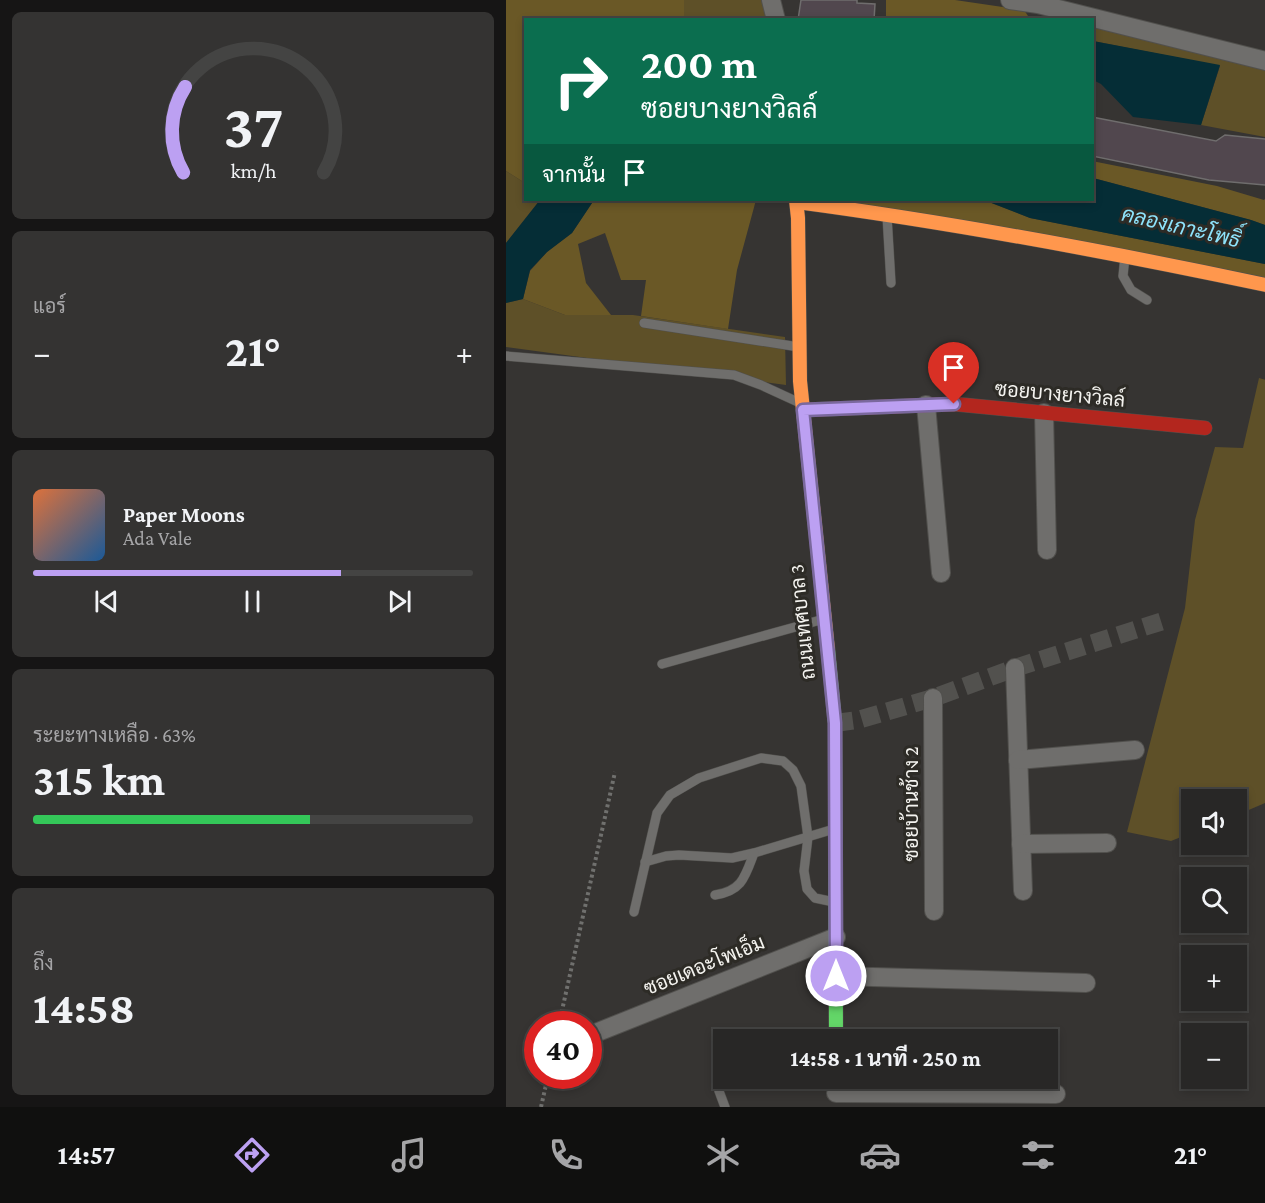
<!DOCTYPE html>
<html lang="th">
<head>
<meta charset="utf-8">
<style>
	:root { --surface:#282726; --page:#343332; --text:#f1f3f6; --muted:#a5a5a7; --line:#444443; --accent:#bca0f2 }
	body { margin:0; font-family:"Crimson Pro",Sarabun,serif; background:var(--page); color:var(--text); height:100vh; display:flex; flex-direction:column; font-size:22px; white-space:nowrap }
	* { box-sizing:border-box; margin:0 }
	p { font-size:20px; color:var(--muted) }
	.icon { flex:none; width:33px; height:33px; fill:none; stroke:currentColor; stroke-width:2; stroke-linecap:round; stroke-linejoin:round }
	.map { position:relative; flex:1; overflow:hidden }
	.drawer { display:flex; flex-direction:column; gap:12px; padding:12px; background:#161515; width:506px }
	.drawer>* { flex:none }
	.banner { position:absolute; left:18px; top:18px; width:570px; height:183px; border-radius:0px; box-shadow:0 3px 9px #0003,0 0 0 2px var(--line); background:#0b6e4f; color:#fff; overflow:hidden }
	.tools { position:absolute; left:675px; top:789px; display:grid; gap:12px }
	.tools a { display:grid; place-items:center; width:66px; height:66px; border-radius:0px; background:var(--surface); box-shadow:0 3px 9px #0003,0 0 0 2px var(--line); font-size:30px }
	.speed { position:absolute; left:18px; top:1011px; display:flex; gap:12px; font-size:30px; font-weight:700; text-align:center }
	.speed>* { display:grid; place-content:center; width:78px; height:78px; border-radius:50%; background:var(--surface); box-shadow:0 3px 9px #0003,0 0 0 2px var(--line); line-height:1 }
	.speed .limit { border:9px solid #d22; background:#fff; color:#111 }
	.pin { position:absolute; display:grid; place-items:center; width:51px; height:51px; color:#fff; margin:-62px -26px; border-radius:50% 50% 50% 0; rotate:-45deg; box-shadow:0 0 6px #0007 }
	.pin .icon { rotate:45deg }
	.me { position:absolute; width:66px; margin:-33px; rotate:0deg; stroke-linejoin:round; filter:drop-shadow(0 0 4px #0008) }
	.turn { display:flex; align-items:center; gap:21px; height:126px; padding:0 18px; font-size:27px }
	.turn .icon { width:78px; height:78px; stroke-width:2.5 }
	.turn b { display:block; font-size:42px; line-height:51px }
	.then { display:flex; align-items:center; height:57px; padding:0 18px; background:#0003; gap:12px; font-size:22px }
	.big { font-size:45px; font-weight:700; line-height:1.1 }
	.drawer .card { flex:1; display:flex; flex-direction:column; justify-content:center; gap:9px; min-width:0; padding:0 21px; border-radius:9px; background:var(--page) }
	.drawer .dial { align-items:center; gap:0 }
	.dial svg { height:156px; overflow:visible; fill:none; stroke:var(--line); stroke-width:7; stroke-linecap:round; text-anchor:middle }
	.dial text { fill:var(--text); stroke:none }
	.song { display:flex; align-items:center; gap:18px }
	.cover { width:72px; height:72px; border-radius:9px; background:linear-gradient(135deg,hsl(20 70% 55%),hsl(210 70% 35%)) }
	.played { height:6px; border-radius:3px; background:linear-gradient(90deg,var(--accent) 70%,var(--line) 70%) }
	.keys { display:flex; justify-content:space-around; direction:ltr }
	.heat { display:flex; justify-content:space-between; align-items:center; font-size:33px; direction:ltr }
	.charge { height:9px; border-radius:4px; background:linear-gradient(90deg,#34c759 63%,var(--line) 0) }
	.trip { position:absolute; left:207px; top:1029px; width:345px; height:60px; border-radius:0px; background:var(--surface); box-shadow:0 3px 9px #0003,0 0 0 2px var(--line); font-weight:700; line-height:60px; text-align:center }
	.tab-bar { display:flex; height:96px; justify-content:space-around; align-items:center; background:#10100f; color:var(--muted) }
	.tab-bar .icon { width:42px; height:42px }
	.tab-bar .selected { color:var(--accent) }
	.tab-bar b { font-size:27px; color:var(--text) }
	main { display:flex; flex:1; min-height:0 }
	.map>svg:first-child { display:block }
	.green { fill:#5e5028 }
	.forest { fill:#6a5826 }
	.water { fill:#052d36 }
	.building { fill:#51474e; stroke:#6f6d6d; stroke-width:1.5 }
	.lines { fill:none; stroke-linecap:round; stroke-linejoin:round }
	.street-tunnel { stroke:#52514e; stroke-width:18; stroke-dasharray:18 9; stroke-linecap:butt }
	.lane-casing { stroke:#51504d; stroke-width:10 }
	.street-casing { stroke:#51504d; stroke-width:20 }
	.fast-casing { stroke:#51504d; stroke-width:15 }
	.slow-casing { stroke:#51504d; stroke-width:15 }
	.jam-casing { stroke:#51504d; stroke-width:15 }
	.path { stroke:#70706e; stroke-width:4; stroke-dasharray:3 3; stroke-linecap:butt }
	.lane { stroke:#6f6e6c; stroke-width:9 }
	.street { stroke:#6f6e6c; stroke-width:18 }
	.fast { stroke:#63d668; stroke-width:14 }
	.slow { stroke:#ff974d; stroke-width:14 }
	.jam { stroke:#b3261e; stroke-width:14 }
	.route-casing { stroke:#7a689d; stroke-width:15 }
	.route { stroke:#bca0f2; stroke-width:10 }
	.labels { text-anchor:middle; stroke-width:6; stroke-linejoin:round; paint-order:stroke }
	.street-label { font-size:20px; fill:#f4f3ef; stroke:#2d2b26 }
	.water-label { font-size:21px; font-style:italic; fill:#8ee3fb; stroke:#2d2b26 }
</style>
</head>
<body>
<main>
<section class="drawer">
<div class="card dial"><svg viewBox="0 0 100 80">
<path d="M14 69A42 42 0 1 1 86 69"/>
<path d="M14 69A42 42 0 0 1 15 25" stroke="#bca0f2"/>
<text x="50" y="56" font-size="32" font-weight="700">37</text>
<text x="50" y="72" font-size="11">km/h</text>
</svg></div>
<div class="card"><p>แอร์</p>
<div class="heat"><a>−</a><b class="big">21°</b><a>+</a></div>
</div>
<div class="card">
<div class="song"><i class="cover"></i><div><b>Paper Moons</b><p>Ada Vale</p></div></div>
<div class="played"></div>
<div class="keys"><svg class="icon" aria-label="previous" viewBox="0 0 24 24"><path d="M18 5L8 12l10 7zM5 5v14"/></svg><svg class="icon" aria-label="pause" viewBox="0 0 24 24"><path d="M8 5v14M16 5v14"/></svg><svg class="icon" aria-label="next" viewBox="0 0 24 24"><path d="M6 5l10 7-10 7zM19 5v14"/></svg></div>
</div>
<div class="card"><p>ระยะทางเหลือ · 63%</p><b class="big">315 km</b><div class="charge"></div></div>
<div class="card"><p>ถึง</p><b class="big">14:58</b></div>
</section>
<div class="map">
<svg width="760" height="1107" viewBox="0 0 760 1107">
	<rect width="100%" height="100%" fill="#363432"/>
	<!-- green -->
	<g class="green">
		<polygon points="178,0 257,0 260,19 178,20"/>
		<polygon points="587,25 759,64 759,137 695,125 714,66 587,41"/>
		<polygon points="0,171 19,183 20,200 34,200 0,243"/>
		<polygon points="17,299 59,315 127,315 279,337 280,385 0,347 0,303"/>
		<polygon points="753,378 760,380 759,803 731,815 730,800 686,800 685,833 665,841 621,832 679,608 689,520 709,447 737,448"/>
	</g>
	<!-- forest -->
	<g class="forest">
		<polygon points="0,0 178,0 178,19 20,20 19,183 0,171"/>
		<polygon points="380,0 449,0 518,10 524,19 380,19"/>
		<polygon points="586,161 711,186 758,200 759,199 759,225 745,220 587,178"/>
		<polygon points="88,200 250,200 231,270 222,329 135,316 140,280 115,280 99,233 72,244 80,283 105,315 59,315 17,299 24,271 41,252 66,233"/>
		<polygon points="331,200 468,200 483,202 524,218 759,264 759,278"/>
	</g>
	<!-- water -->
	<g class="water">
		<polygon points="587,41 714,65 695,125 627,117 595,84 587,80"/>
		<polygon points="587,178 745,220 759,225 759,264 524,218 483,202 468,200 586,200"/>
		<polygon points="34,200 88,200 66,233 41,252 24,270 17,299 0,303 0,243"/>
	</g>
	<!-- building -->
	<g class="building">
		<polygon points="295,0 351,0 351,3 369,4 368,20 292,20"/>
		<polygon points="586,117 710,141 719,135 760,139 760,185 703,180 586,156"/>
	</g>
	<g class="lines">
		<!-- street-tunnel -->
		<polyline class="street-tunnel" points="329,723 352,720 427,698 509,668 657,621"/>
		<defs>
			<g id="lane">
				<polyline points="381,216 385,283"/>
				<polyline points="619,256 617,276 625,290 641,300"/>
				<polyline points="138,323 293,347"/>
				<polyline points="0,356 228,375 255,385 294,403"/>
				<polyline points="156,664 318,619"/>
				<polyline points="139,862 160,856 173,855 226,858 248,853 328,829"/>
				<path d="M209,895C236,891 239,877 248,853"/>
				<polyline points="128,912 151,813 164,795 193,778 255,758 277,761 287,770 295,786 302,837 298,871 301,889 309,898 328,902"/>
				<polyline points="213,1091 219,1107"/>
			</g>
			<g id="street">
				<polyline points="265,0 270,20"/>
				<polyline points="504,0 532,4 760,61"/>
				<polyline points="420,405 435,573"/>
				<polyline points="538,413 541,550"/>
				<polyline points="509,668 517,891"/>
				<polyline points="427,698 428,911"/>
				<polyline points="512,760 629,750"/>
				<polyline points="515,844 601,843"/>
				<polyline points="330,976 580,983"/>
				<polyline points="82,1036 330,937"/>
				<polyline points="330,1093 550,1094"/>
			</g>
			<polyline id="fast" points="322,650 329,723 330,1040"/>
			<g id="slow">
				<polyline points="290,200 292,218 294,381 322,650"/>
				<path d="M291,202C449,223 604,252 760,285"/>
			</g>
			<polyline id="jam" points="297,410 448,404 699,428"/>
		</defs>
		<!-- lane casing -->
		<use href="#lane" class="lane-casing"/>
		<!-- street casing -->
		<use href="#street" class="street-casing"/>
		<!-- fast casing -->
		<use href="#fast" class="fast-casing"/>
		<!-- slow casing -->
		<use href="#slow" class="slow-casing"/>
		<!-- jam casing -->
		<use href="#jam" class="jam-casing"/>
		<!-- path -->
		<g class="path">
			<polyline points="53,1024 109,772"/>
			<polyline points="35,1107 42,1076"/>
		</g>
		<!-- lane -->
		<use href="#lane" class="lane"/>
		<!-- street -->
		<use href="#street" class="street"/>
		<!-- fast -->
		<use href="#fast" class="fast"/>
		<!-- slow -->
		<use href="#slow" class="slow"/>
		<!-- jam -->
		<use href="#jam" class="jam"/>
	</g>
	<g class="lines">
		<defs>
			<polyline id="route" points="330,976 329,723 297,410 448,404"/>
		</defs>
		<!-- route casing -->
		<use href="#route" class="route-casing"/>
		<!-- route -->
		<use href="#route" class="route"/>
	</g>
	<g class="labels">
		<!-- street labels -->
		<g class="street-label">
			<text transform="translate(554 394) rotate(5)" y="7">ซอยบางยางวิลล์</text>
			<text transform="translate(296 622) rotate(-96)" y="7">ถนนเทศบาล 3</text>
			<text transform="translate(405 804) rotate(-90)" y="7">ซอยบ้านช้าง 2</text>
			<text transform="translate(198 965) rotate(-22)" y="7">ซอยเดอะโพเอ็ม</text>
		</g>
		<!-- water labels -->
		<g class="water-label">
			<text transform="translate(675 227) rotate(13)" y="7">คลองเกาะโพธิ์</text>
		</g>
	</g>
</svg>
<div class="tools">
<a><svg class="icon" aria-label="sound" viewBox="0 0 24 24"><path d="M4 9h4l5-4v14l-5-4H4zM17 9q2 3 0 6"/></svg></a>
<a><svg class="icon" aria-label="search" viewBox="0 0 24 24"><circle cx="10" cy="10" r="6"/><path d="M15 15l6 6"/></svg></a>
<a>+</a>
<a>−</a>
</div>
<div class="speed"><div class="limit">40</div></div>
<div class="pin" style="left:448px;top:404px;background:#d93025"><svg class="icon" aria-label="arrive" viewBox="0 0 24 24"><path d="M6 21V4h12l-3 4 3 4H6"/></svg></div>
<svg class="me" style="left:330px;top:976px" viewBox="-20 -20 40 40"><circle r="17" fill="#bca0f2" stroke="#fff" stroke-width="3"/><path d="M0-11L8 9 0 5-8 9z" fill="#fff"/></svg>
<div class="trip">14:58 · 1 นาที · 250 m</div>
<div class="banner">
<div class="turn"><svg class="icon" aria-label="right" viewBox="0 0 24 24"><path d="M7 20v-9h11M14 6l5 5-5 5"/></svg><div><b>200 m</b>ซอยบางยางวิลล์</div></div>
<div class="then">จากนั้น<svg class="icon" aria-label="arrive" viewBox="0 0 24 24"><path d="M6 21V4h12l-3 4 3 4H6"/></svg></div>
</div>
</div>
</main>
<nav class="tab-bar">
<b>14:57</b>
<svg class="icon selected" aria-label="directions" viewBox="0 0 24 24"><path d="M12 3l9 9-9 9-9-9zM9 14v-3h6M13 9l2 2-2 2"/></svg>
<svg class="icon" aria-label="music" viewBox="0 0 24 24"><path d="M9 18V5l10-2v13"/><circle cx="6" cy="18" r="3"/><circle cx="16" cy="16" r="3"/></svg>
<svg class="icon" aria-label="phone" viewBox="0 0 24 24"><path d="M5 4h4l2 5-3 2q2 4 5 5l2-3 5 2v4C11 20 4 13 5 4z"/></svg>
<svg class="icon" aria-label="climate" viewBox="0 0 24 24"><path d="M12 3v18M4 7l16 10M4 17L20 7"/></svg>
<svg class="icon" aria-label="car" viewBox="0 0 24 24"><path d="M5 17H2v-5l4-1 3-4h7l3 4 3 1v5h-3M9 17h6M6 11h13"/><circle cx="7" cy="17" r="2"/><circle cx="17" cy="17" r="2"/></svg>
<svg class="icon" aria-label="filters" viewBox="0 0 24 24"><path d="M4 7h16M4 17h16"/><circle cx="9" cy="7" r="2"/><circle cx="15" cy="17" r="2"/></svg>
<b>21°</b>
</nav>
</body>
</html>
